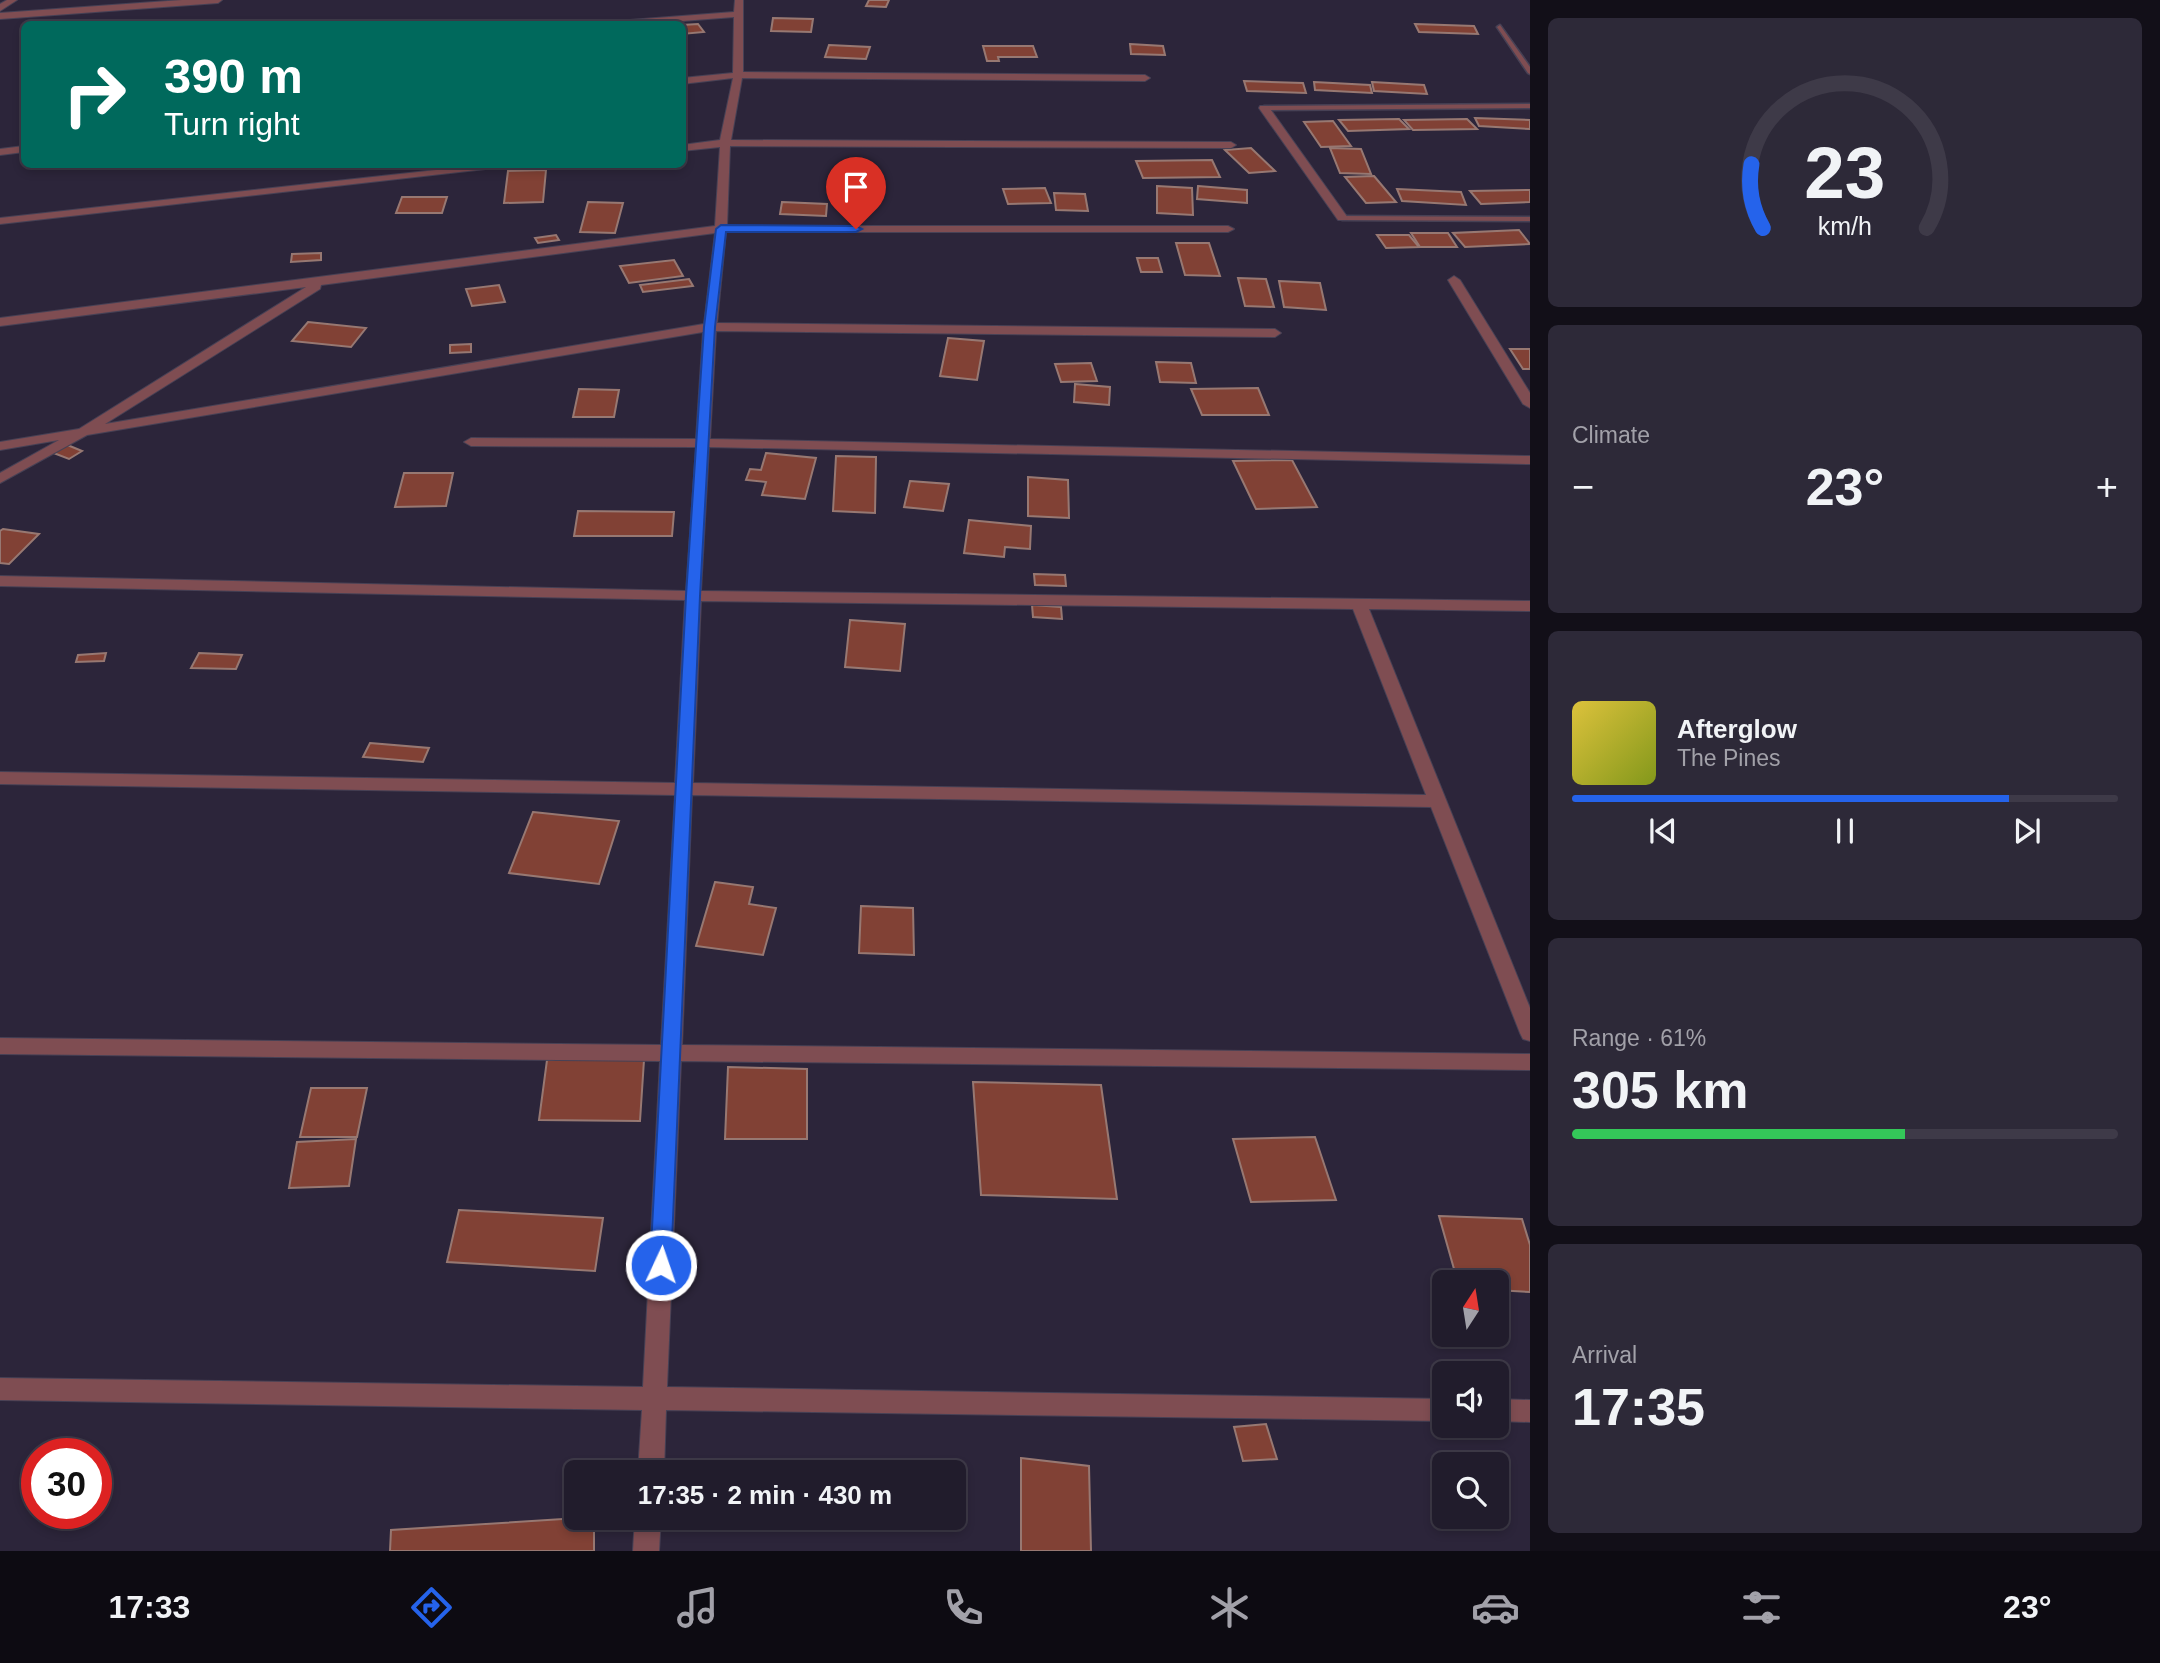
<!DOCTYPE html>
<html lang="en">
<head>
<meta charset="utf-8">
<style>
	:root { --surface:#211c2c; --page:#2d2938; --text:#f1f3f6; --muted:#a2a1a9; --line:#3e3a48; --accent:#2563eb }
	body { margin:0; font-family:Helvetica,sans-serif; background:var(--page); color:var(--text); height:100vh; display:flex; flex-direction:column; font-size:26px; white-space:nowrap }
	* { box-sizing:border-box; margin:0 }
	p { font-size:23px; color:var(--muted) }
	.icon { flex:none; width:38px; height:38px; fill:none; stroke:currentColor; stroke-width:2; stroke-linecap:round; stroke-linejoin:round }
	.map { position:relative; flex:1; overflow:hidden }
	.drawer { display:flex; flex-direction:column; gap:18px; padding:18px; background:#120f18; width:630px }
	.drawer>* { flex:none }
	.banner { position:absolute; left:21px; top:21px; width:665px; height:147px; border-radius:10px; box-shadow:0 4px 10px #0003,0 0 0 2px var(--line); background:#00695c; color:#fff; overflow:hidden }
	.needle { width:46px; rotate:12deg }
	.controls { position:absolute; left:1432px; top:1270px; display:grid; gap:14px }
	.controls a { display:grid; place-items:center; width:77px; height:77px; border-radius:10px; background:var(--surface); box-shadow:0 4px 10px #0003,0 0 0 2px var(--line); font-size:35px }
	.speed { position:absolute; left:21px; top:1438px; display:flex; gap:14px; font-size:35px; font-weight:700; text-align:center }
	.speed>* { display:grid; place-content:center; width:91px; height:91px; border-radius:50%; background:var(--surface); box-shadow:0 4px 10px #0003,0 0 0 2px var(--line); line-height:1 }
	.speed .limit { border:10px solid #d22; background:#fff; color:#111 }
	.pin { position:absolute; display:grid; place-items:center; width:60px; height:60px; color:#fff; margin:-72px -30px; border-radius:50% 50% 50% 0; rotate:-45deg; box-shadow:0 0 7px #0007 }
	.pin .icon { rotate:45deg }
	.me { position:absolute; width:77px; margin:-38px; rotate:3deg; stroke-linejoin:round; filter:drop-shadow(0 0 5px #0008) }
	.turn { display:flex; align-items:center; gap:24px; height:147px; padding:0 28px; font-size:32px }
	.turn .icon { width:91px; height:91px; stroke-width:2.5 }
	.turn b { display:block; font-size:49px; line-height:60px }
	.big { font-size:52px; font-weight:700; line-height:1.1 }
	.drawer .tile { flex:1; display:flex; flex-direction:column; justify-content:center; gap:10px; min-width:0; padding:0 24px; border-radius:10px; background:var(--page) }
	.drawer .dial { align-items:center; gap:0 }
	.dial svg { height:182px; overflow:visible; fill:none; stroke:var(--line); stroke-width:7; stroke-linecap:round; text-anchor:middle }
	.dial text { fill:var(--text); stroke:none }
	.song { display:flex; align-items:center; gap:21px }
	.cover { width:84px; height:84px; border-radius:10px; background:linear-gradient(135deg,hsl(50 70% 55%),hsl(70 70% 35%)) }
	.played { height:7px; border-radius:4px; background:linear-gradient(90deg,var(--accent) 80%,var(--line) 80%) }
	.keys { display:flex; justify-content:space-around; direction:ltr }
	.heat { display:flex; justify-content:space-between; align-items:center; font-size:38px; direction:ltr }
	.charge { height:10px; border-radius:5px; background:linear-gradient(90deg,#34c759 61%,var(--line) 0) }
	.trip { position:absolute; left:564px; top:1460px; width:402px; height:70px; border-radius:10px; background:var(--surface); box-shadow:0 4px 10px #0003,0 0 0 2px var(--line); font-weight:700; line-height:70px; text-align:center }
	.dock { display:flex; height:112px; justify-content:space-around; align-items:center; background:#0d0b12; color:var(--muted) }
	.dock .icon { width:49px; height:49px }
	.dock .active { color:var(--accent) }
	.dock b { font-size:32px; color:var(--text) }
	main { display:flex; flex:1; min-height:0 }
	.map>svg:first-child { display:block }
	.building { fill:#814135; stroke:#977872; stroke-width:2 }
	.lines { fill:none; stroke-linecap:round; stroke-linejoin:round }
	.lane-casing { stroke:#474155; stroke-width:3 }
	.street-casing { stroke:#474155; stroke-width:2 }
	.lane { fill:#7f4d52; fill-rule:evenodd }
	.street { fill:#7f4d52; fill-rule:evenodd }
	.route { fill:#2563eb; stroke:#184099; stroke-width:2 }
</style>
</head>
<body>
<main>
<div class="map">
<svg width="1530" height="1551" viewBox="0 0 1530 1551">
	<rect width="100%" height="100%" fill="#2c253a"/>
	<!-- building -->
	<g class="building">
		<polygon points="869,0 889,0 886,7 866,6"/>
		<polygon points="773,18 813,19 811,32 771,31"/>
		<polygon points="698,24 704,32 682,34 682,25"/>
		<polygon points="1415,24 1474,26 1478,34 1419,32"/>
		<polygon points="1130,44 1163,46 1165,55 1131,54"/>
		<polygon points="829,45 870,47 866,59 825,57"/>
		<polygon points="983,46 1033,46 1037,57 998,57 999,61 987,61"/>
		<polygon points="1244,81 1303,83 1306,93 1247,91"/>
		<polygon points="1314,82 1370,85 1372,93 1315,90"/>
		<polygon points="1372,82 1424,85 1427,94 1374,91"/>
		<polygon points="1475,118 1530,120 1530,129 1479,126"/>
		<polygon points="1399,119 1409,129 1348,131 1339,120"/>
		<polygon points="1467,119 1477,129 1413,130 1404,120"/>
		<polygon points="1333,121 1351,146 1321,147 1304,122"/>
		<polygon points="1251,148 1275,171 1249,173 1225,150"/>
		<polygon points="1330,148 1361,149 1371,174 1340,173"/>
		<polygon points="1212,160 1220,177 1143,178 1136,161"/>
		<polygon points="546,170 543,202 504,203 508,171"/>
		<polygon points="1374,176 1396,202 1366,203 1345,177"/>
		<polygon points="1157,186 1192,188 1193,215 1157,213"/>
		<polygon points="1198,186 1247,190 1247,203 1197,199"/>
		<polygon points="1045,188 1051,203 1008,204 1003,189"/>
		<polygon points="1397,189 1461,192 1466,205 1402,201"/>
		<polygon points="1530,190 1530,202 1481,204 1470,191"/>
		<polygon points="1054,193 1085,194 1088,211 1056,210"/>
		<polygon points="402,197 447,197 442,213 396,213"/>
		<polygon points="588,202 623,203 615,233 580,232"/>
		<polygon points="782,202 827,204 826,216 780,214"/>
		<polygon points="1519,230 1530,244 1465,247 1453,233"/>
		<polygon points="1411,233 1448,233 1457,247 1420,247"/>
		<polygon points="556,235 559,240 538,243 535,238"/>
		<polygon points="1377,235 1409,235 1419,247 1386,248"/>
		<polygon points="1176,243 1209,243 1220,276 1185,275"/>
		<polygon points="321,253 321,260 291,262 292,254"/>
		<polygon points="1137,258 1158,258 1162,272 1141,272"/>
		<polygon points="674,260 683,276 629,283 620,266"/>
		<polygon points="1238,278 1266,279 1274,307 1245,306"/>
		<polygon points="689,279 693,286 643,292 640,285"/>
		<polygon points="1279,281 1320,283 1326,310 1284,307"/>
		<polygon points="499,285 505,302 472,306 466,289"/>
		<polygon points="308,322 366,328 351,347 292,341"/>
		<polygon points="948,338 984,341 977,380 940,376"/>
		<polygon points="471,344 471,352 450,353 450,345"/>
		<polygon points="1510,349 1530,349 1530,369 1523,369"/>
		<polygon points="1156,362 1191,363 1196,383 1160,382"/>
		<polygon points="1091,363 1097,381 1061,382 1055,364"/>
		<polygon points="1075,384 1110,387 1109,405 1074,402"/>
		<polygon points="1258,388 1269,415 1202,415 1191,389"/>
		<polygon points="579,389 619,390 614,417 573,417"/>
		<polygon points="65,444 82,451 69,459 51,452"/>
		<polygon points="766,453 816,458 805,499 762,495 766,482 746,480 750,469 761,470"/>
		<polygon points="836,456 876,457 875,513 833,511"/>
		<polygon points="1292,460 1317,507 1256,509 1233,461"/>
		<polygon points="404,473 453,473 446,506 395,507"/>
		<polygon points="1028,477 1068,480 1069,518 1028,516"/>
		<polygon points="910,481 949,484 943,511 904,507"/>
		<polygon points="578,511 674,512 672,536 574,536"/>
		<polygon points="969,520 1031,526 1030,549 1005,547 1004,557 964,553"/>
		<polygon points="3,529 39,534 9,564 0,563 0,531"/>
		<polygon points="1034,574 1065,575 1066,586 1035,585"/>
		<polygon points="1032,605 1061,607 1062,619 1033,617"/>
		<polygon points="850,620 905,624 900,671 845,667"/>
		<polygon points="106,653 104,661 76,662 78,655"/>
		<polygon points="199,653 242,655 236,669 191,668"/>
		<polygon points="370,743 429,748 423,762 363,757"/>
		<polygon points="533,812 619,821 599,884 509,873"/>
		<polygon points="715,882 753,887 749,904 776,908 763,955 696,946"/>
		<polygon points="861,906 913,908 914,955 859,953"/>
		<polygon points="547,1060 644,1060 640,1121 539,1120"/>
		<polygon points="728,1067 807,1069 807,1139 725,1139"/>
		<polygon points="973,1082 1101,1085 1117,1199 981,1195"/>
		<polygon points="311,1088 367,1088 357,1137 300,1137"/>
		<polygon points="1315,1137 1336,1200 1251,1202 1233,1139"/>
		<polygon points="356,1139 349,1186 289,1188 297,1142"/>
		<polygon points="459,1210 603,1218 595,1271 447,1262"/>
		<polygon points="1439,1216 1522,1219 1530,1245 1530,1292 1496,1290 1496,1283 1458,1283"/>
		<polygon points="1266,1424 1277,1459 1243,1461 1234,1427"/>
		<polygon points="1021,1458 1089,1466 1091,1551 1021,1551"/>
		<polygon points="594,1517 594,1551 390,1551 391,1530"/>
	</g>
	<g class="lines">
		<defs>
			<g id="lane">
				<polygon points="1500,25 1530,67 1530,74 1528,73 1497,27"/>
				<polygon points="1530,104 1530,108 1264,110 1261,108 1264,106"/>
				<polygon points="1339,216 1530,217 1530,221 1342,220 1338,218"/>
			</g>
			<g id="street">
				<polygon points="7,0 17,0 0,11 0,4"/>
				<polygon points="182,0 222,0 218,3 0,19 0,13"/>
				<path d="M735,0H743V72L1145,75L1150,78L1145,81L742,78L731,140L1231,142L1236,145L1231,148L730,146L727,226H1228L1234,229L1228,232H726L717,323L1275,329L1281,333L1275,337L716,331L710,439L1530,456V464L709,447L701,591L1530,601V611L1369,609L1530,1008V1041L1523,1039L1520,1033L1431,807L692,795L682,1045L1530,1054V1070L681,1061L667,1387L1444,1399V1421L666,1410L664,1472H638L642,1410L0,1400V1378L643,1387L660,1061L0,1054V1038L661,1045L675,795L0,784V772L675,783L685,600L0,586V576L686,591L696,447L471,446L464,442L471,438L696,439L703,332L87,435L0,483V473L59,440L0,450V442L79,429L306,287L0,326V318L715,226L720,147L682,151V145L720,140L733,78L682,84V78L733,73L734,17L643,24H613L617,21L734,12ZM715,233L704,324L105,424L320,289L321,285ZM701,601L1353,609L1426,795L693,783Z"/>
				<polygon points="1260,106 1268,106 1348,218 1346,220 1338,220 1259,108"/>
				<polygon points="24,146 24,152 0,155 0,149"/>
				<polygon points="491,164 530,164 0,224 0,218"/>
				<polygon points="1454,276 1460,280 1530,393 1530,408 1523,404 1448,280"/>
				<polygon points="1496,1399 1530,1400 1530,1422 1496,1421"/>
				<polygon points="635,1517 661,1517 659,1551 633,1551"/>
			</g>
		</defs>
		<!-- lane casing -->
		<use href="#lane" class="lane-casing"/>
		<!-- street casing -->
		<use href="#street" class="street-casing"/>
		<!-- lane -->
		<use href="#lane" class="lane"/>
		<!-- street -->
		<use href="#street" class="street"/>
	</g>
	<!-- route -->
	<polygon class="route" points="721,225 856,226 862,229 856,232 726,232 715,327 700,596 671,1265 668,1271 661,1274 654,1271 650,1265 686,596 704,327 716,229"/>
</svg>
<div class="controls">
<a><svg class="needle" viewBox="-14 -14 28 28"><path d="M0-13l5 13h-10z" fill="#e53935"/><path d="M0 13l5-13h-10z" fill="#a2a1a9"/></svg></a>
<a><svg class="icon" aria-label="sound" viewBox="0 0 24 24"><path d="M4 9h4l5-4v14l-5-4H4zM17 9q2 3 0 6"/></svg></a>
<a><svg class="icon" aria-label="search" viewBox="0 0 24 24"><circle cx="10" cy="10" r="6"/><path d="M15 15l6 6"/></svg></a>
</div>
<div class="speed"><div class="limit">30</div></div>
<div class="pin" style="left:856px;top:229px;background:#d93025"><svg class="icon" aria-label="arrive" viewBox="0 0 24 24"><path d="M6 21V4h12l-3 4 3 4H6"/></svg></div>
<svg class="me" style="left:661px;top:1265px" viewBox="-20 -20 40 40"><circle r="17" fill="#2563eb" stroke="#fff" stroke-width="3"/><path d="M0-11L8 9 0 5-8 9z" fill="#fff"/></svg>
<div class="trip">17:35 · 2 min · 430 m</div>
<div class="banner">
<div class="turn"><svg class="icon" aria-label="right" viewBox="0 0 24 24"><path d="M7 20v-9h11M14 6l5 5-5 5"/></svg><div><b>390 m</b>Turn right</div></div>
</div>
</div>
<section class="drawer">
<div class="tile dial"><svg viewBox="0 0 100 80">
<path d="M14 69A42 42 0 1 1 86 69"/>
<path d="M14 69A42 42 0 0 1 9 41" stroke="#2563eb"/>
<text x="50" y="56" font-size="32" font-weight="700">23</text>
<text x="50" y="72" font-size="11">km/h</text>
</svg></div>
<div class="tile"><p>Climate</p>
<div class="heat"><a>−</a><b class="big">23°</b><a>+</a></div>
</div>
<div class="tile">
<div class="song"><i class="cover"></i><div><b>Afterglow</b><p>The Pines</p></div></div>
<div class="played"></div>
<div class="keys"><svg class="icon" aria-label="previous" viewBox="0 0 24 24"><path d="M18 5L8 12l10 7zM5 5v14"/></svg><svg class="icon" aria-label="pause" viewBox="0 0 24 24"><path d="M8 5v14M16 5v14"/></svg><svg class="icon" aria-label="next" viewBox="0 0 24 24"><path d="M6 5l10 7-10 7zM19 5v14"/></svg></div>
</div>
<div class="tile"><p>Range · 61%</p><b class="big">305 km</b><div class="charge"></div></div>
<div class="tile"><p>Arrival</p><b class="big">17:35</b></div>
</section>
</main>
<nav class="dock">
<b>17:33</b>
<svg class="icon active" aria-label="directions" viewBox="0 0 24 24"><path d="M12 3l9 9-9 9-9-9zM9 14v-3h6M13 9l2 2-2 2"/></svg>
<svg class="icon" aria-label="music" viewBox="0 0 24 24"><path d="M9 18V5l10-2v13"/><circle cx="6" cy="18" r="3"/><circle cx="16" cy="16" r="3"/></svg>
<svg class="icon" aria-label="phone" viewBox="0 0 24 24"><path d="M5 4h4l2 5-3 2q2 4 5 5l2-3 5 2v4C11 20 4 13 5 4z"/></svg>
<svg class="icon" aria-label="climate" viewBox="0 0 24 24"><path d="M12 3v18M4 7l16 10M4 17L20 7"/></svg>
<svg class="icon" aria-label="car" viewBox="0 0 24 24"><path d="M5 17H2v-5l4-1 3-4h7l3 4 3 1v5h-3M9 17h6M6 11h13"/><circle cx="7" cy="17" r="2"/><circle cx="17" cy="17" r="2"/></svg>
<svg class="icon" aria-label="filters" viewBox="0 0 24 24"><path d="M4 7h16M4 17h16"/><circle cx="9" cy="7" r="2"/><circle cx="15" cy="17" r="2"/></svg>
<b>23°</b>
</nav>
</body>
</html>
